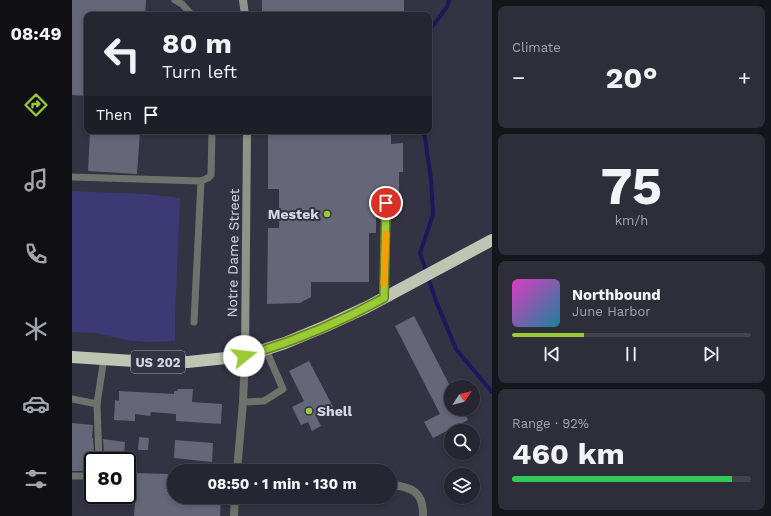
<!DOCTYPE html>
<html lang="en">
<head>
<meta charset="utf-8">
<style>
	:root { --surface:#262632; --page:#2e2e3a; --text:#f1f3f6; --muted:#a4a5ac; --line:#42434d; --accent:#9acb34 }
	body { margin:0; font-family:"Work Sans",sans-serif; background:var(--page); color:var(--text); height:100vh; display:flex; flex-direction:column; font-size:15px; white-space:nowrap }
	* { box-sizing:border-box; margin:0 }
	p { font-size:13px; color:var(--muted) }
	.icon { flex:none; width:22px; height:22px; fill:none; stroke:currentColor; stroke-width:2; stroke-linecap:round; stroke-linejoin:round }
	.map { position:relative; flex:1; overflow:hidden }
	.side { display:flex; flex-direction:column; gap:6px; padding:6px; background:#15151c; width:279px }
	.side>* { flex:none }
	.top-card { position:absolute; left:12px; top:12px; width:348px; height:122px; border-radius:8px; box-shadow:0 2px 6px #0003,0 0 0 1px var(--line); background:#262632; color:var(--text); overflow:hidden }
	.needle { width:26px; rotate:54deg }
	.buttons { position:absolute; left:372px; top:380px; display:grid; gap:8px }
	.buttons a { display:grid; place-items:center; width:36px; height:36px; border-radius:50%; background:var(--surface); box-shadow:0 2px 6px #0003,0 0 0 1px var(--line); font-size:20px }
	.speed { position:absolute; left:12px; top:452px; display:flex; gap:8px; font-size:20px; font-weight:700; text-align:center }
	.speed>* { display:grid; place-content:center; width:52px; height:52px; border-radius:50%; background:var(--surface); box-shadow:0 2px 6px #0003,0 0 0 1px var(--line); line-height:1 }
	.speed .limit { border:2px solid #111; border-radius:6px; background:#fff; color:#111 }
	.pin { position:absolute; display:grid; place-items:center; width:34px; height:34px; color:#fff; margin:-17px; border:2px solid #fff; border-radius:50%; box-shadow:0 1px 4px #0007 }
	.me { position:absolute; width:44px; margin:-22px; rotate:74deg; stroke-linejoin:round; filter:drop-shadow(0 0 3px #0008) }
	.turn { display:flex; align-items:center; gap:14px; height:84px; padding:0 12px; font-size:18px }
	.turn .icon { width:52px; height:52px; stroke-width:2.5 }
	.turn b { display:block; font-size:28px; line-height:34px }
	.then { display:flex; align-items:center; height:38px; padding:0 12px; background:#0003; gap:8px; font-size:15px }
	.big { font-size:30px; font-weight:700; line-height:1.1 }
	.side .tile { flex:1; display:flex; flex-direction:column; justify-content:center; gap:6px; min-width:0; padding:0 14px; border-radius:8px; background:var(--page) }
	.side .dial { align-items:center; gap:0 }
	.dial b { font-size:52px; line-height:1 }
	.song { display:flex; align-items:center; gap:12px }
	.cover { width:48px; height:48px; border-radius:6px; background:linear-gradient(135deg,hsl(310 70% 55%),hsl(190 70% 35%)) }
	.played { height:4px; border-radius:2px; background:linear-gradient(90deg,var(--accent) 30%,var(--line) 30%) }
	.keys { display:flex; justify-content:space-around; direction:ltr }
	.heat { display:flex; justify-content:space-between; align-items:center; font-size:22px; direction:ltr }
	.charge { height:6px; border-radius:3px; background:linear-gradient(90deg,#34c759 92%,var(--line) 0) }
	.trip { position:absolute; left:95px; top:464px; width:230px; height:40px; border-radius:20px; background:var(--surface); box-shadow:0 2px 6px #0003,0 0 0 1px var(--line); font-weight:700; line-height:40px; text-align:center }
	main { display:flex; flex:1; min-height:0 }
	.dock { display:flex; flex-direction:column; width:72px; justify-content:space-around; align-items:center; background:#0f0f14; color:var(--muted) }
	.dock .icon { width:28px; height:28px }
	.dock .current { color:var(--accent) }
	.dock b { font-size:18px; color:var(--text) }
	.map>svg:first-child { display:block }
	.green { fill:#3c3974 }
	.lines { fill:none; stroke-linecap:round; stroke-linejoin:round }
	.stream { stroke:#21165b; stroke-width:4 }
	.building { fill:#656678 }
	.lane { stroke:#6f726b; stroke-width:7 }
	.street { stroke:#6f726b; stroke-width:8 }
	.secondary { stroke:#8f9488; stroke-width:8 }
	.highway { stroke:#bec6b3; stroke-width:12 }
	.route-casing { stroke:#648422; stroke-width:10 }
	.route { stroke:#9acb34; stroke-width:7 }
	.slow { stroke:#f59e0b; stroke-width:7 }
	.poi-dot { fill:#9acb34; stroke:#333343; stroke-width:1.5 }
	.labels { text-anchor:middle; stroke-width:4; stroke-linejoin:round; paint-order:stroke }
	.shield { fill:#333343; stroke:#a6a6b2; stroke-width:1 }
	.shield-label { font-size:13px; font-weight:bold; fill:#d7d8e2 }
	.poi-label { font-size:14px; font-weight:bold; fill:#d7d8e2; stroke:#333343; text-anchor:end }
	.street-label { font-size:14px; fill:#d7d8e2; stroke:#333343 }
</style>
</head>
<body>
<main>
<nav class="dock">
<b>08:49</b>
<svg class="icon current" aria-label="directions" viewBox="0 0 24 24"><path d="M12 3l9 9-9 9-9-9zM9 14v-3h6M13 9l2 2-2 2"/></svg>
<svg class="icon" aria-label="music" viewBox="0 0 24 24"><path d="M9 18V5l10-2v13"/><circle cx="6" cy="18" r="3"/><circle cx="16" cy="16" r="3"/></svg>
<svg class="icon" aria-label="phone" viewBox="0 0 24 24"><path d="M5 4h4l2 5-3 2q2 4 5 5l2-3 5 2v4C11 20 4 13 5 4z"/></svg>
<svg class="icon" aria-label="climate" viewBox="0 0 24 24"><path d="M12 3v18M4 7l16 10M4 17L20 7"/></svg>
<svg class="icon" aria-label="car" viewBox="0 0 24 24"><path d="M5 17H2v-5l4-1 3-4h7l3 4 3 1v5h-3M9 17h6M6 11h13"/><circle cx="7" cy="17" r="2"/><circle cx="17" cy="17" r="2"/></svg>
<svg class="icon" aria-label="filters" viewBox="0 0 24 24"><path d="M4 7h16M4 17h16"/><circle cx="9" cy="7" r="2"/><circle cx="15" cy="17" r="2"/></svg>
</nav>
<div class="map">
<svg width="420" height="516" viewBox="0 0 420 516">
	<rect width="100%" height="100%" fill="#333343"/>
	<!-- green -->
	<polygon class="green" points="0,191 73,194 108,198 103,317 103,341 75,342 54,340 23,333 0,332"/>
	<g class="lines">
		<!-- stream -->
		<g class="stream">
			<polyline points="357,31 375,7 377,0"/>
			<polyline points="352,131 359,179 361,215 348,253 364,301 384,349 420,392"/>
		</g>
	</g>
	<!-- building -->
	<g class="building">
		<polygon points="0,0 74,0 73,15 15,15 15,96 0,95"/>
		<rect x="190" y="0" width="142" height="15"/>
		<polygon points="18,131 68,131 65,174 16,171"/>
		<polygon points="196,131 319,131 319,144 331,143 331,172 327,172 327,200 319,200 315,198 311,200 304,200 304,233 297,233 297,282 239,282 239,297 228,303 195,304 196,228 207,228 207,189 196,189"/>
		<polygon points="342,316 379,388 379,409 390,409 396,420 361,438 352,422 368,414 323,326"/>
		<polygon points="237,361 261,407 244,416 249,426 240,431 236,422 229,425 220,407 232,401 217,371"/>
		<polygon points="106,389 121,389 120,402 150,404 149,424 104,421 104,414 79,412 78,416 63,414 63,421 42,420 43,400 47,401 47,391 102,394 102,391 105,391"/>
		<polygon points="0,423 21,425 20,438 21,438 22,452 18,452 16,471 0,471"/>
		<polygon points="67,437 77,438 76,450 66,450"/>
		<polygon points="31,439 53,442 52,455 32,453"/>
		<polygon points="103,440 141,443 140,462 102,458"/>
		<polygon points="65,473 96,474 95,492 102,492 102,497 149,497 148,516 62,516"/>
	</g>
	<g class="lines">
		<!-- lane -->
		<g class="lane">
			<polyline points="103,0 110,4 120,15"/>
			<polyline points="0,177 129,181 136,178 139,175 140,131"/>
			<polyline points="312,297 315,203"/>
			<polyline points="122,322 129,181"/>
			<polyline points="0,399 25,404"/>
			<polyline points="171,402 192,401 211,389 194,350"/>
			<polyline points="27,461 25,404 32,358"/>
			<polyline points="0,476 21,476"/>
		</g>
		<!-- street -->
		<g class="street">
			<polyline points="165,471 171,402 173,356"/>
			<path d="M318,485C339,486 352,492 351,516"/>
			<polyline points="162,516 163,497"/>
		</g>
		<!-- secondary -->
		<g class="secondary">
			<polyline points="171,0 173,15"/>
			<polyline points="173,356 175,131"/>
		</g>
		<!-- highway -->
		<polyline class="highway" points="0,357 77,362 116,362 173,356 213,343 254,326 295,307 420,240"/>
	</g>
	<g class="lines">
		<defs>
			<path id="route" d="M172,356C221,342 268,322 312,298L314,203"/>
		</defs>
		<!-- route casing -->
		<use href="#route" class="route-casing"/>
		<!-- route -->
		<use href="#route" class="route"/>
		<!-- slow -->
		<polyline class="slow" points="312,283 314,234"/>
	</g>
	<!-- markers -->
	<g class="poi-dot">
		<circle cx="255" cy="214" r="4"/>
		<circle cx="237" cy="411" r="4"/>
	</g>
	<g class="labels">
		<!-- shield labels -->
		<rect class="shield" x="59" y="351" width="54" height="22" rx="3"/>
		<g class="shield-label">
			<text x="86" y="367">US 202</text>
		</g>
		<!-- poi labels -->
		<g class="poi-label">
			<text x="247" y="219">Mestek</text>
			<text x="245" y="416" text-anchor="start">Shell</text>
		</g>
		<!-- street labels -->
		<g class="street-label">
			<text transform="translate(161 253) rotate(-89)" y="5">Notre Dame Street</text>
		</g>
	</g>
</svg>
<div class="buttons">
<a><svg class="needle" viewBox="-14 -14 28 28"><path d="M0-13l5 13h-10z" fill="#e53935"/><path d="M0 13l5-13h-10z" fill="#a4a5ac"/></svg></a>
<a><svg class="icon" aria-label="search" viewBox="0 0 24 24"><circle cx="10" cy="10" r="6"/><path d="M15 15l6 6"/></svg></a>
<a><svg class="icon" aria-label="layers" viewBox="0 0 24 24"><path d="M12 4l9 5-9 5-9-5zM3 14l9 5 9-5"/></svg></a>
</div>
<div class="speed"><div class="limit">80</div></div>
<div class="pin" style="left:314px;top:203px;background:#d93025"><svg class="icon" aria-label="arrive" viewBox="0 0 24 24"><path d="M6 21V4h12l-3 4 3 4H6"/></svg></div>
<svg class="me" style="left:172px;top:356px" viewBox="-20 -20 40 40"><circle r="19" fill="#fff"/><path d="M0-13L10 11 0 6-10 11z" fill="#9acb34"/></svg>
<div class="trip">08:50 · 1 min · 130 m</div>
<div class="top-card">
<div class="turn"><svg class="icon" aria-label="left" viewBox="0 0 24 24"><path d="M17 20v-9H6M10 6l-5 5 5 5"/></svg><div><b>80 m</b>Turn left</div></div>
<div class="then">Then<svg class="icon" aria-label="arrive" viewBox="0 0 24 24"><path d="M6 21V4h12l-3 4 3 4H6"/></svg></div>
</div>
</div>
<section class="side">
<div class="tile"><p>Climate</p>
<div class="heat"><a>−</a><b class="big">20°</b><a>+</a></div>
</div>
<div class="tile dial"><b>75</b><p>km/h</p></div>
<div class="tile">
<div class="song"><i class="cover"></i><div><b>Northbound</b><p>June Harbor</p></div></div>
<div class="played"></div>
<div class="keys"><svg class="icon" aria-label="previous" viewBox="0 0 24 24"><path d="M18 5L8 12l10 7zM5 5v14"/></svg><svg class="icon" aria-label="pause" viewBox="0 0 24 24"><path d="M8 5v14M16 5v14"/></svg><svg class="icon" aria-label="next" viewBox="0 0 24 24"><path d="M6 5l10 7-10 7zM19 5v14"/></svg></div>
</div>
<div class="tile"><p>Range · 92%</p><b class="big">460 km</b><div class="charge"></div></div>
</section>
</main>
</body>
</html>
